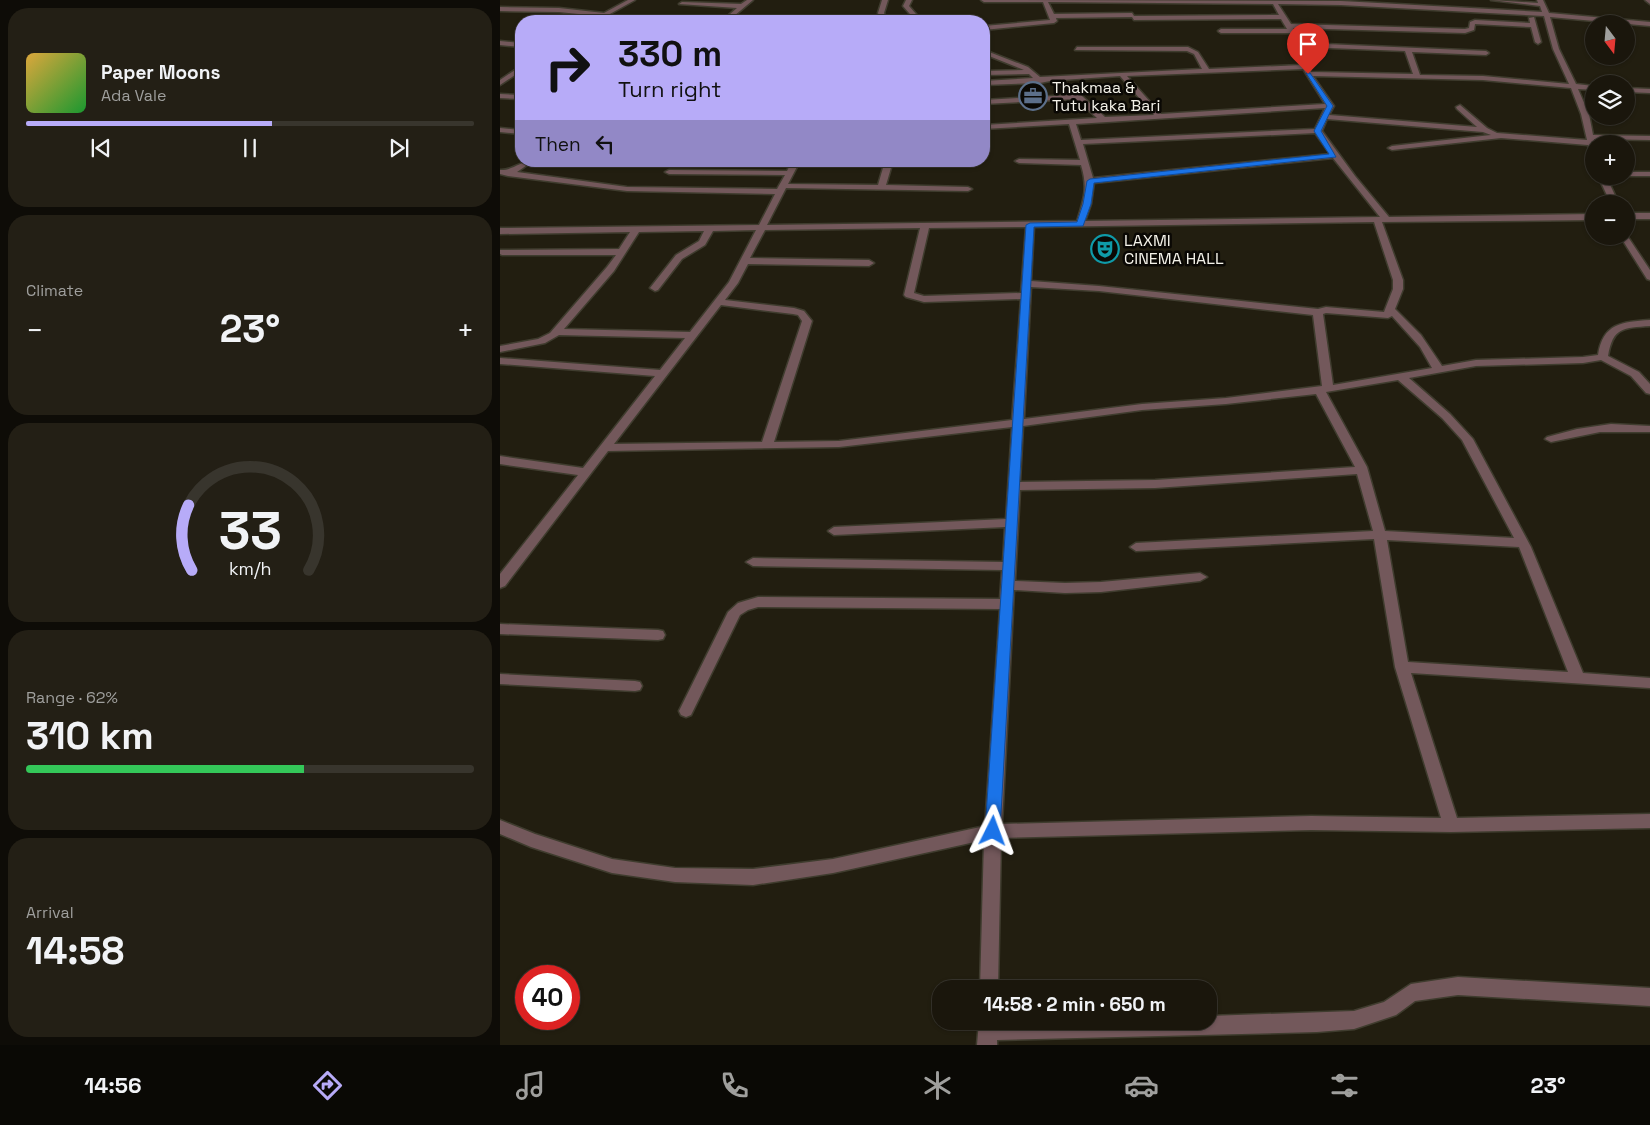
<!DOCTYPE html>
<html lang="en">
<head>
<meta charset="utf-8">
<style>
	:root { --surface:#1a160c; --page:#231f15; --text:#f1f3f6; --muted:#9f9f9d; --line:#38352d; --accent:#b7abf8 }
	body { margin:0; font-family:"Space Grotesk",sans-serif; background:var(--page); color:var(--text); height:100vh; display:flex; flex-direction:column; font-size:19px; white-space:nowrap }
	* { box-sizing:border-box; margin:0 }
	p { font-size:16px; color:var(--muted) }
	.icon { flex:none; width:28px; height:28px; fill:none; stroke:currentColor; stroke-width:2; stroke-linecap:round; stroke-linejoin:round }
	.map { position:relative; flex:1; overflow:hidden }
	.details { display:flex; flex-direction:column; gap:8px; padding:8px; background:#0e0c07; width:500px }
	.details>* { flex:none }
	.guide { position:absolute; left:15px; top:15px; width:475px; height:152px; border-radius:20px; box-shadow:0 1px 4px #0004,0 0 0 1px var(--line); background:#b7abf8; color:#111; overflow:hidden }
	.needle { width:32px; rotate:164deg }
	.fabs { position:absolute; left:1085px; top:15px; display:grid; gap:10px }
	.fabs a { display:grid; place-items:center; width:50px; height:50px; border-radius:50%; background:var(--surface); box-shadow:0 1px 4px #0004,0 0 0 1px var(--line); font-size:25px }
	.speed { position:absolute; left:15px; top:965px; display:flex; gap:10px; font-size:25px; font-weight:700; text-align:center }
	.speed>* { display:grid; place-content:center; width:65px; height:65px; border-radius:50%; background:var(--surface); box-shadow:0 1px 4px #0004,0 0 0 1px var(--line); line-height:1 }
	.speed .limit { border:8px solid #d22; background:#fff; color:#111 }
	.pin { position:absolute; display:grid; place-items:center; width:42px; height:42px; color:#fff; margin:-51px -21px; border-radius:50% 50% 50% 0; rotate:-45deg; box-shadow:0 0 5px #0007 }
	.pin .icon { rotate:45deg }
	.me { position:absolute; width:55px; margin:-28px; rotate:3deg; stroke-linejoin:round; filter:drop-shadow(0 0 4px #0008) }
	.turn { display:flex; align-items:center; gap:18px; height:105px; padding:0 20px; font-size:22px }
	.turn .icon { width:65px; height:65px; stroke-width:2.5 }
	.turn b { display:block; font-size:35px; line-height:42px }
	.then { display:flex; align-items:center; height:48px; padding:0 20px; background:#0003; gap:10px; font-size:19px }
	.big { font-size:38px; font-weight:600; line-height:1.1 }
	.details .widget { flex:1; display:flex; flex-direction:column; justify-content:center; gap:8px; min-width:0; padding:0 18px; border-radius:20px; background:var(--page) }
	.details .dial { align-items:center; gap:0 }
	.dial svg { height:130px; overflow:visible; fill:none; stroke:var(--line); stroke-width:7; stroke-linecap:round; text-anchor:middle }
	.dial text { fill:var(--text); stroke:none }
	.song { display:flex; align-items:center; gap:15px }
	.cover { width:60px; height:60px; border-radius:8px; background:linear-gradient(135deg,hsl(40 70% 55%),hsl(130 70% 35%)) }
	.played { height:5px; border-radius:2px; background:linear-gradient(90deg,var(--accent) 55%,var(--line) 55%) }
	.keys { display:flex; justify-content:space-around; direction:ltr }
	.heat { display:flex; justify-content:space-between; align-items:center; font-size:28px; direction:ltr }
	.charge { height:8px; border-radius:4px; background:linear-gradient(90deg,#34c759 62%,var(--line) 0) }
	.trip { position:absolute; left:432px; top:980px; width:285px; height:50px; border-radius:20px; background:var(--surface); box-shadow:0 1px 4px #0004,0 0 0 1px var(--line); font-weight:600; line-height:50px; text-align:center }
	.dock { display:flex; height:80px; justify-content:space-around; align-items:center; background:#0a0905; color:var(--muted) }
	.dock .icon { width:35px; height:35px }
	.dock .active { color:var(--accent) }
	.dock b { font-size:22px; color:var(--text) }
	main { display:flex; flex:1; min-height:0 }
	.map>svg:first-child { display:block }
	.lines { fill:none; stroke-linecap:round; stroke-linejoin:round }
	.minor-casing { stroke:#3f3c2e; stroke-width:3 }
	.minor { fill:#73585b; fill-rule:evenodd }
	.route { fill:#1a73e8; stroke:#114b97 }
	.labels { text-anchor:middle; stroke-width:5; stroke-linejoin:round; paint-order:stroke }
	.far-poi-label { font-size:16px; fill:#f4f2e9; stroke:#0a0804; text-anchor:start }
</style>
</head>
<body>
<main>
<section class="details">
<div class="widget">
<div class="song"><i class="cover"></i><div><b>Paper Moons</b><p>Ada Vale</p></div></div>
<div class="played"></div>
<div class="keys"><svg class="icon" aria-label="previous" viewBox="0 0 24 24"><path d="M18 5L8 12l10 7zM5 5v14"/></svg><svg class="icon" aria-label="pause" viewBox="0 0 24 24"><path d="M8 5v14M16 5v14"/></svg><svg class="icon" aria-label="next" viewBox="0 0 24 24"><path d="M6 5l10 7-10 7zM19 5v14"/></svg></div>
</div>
<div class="widget"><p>Climate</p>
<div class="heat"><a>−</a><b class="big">23°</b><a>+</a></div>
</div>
<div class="widget dial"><svg viewBox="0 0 100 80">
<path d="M14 69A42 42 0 1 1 86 69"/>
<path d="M14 69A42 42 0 0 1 12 29" stroke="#b7abf8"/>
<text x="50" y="56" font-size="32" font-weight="700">33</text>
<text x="50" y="72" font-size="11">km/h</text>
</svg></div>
<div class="widget"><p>Range · 62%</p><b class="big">310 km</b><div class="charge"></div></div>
<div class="widget"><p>Arrival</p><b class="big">14:58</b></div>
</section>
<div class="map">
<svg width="1150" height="1045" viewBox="0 0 1150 1045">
	<rect width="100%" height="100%" fill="#221e10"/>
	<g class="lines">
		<defs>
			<g id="minor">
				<polygon points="128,0 135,0 99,20 96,18 98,16 59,12 0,11 0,7 59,8 104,13"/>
				<polygon points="247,0 253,0 228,21 222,21 237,8 179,4 182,2 241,4"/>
				<polygon points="382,0 388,0 384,13 387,21 381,21 378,13"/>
				<polygon points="406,0 412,0 409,6 422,21 416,21 403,6"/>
				<path d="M481,0L841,1L1042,12L1040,6L991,0L1038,3L1037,0H1043L1049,13L1150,22V26L1050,17L1059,49L1076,84L1094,86V90L1078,89L1089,114L1093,135L1150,136V140L1094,139V158L1090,156L1088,145L1001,138L892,150L888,148L892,146L991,135L983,132L827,119L822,131L855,176L889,217L1094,214V220L882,222L903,280V289L895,309L921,335L942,366L976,360L1083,357L1098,355C1103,323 1122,322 1150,320V326C1123,328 1113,327 1108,356L1139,372L1150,384V394L1146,393L1131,376L1101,360L1083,363L976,366L909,378L950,414L973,439L1031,547L1083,673L1150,678V688L911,673L957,818L1150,814V828L951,832L811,830L501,838L498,989H480L484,840L333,873L253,885L175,882L112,873L31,847L0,834V820L35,834L112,859L175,868L253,869L333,859L485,826L500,609L258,607L248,610L240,615L191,715L186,717L181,715L179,711L228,612L238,603L258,597L500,599L502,570L253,566L246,562L253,558L503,562L505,527L334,535L328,531L334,527L506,519L512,427L339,447L108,451L5,586L0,588V574L78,475L0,464V456L83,468L155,376L0,364V358L160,370L185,338L59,335L45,343L0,352V346L38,339L50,333L107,267L116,255H2L0,254V250L119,249L130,232L0,234V228L259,225L275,194L127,191L8,176L0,174V170C12,171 20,161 33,161L17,172L127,187L277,189L285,175L169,174L165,172L169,170L287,171L292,161H300L288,184L378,185L385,161H393L386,185L468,187L472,189L468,191L286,188L267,225L577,221C584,199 588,188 581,165L519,163L515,161L519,159L580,160L569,124L484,129V125L597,118L576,99L484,104V100L571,95L555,80L540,83L484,85V81L533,78L529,74L484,75V71L524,70L484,54V50L528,67L540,77L702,69L694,54L687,51L575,50L577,47H688L698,52L709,69L802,65L797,45L790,33H721L718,31L721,29H787L781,19L634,20L632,17L556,18L557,21L554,23L484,30V26L550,20L543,2H484ZM548,2L773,4L779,15L634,16L632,13L554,14ZM778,4L841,5L1044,16L1053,49L1069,84L983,76L920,75L912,52L986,55L989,53L986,51L802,43L793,28L965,33L974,30L975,24L1031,27L1035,42L1038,44L1041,42L1034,17L1029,18L1030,23L975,20L970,22L969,28L965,29L791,24ZM804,47L905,51L913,74L811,72ZM803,69L825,104L661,114L627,76ZM620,76L654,115L605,117L582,96L562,80ZM813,76L983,80L1071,88L1081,114L1087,140L997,133L987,128L960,105L956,107L957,109L977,127L829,115L834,106ZM825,108L815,129L581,140L576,124ZM815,133L830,154L593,178L583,144ZM833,158L880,217L585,221L591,204L594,183ZM874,222L893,280V289L884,312L826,307L818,309L599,286L531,281L534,227ZM526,227L521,293L424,296L414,293L429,228ZM420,228L404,295L406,297L424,302L521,299L512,420L339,441L274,442L312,321L304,311L294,308L225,300L238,283L248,264L369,266L374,263L369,260L250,258L265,230ZM256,230L229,282L190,332L64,329L114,271L139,232L204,231L199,241L176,255L150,288L155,291L158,290L182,259L205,245L213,231ZM531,287L599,291L813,315L822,386L726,398L642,404L524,419ZM221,305L293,314L298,315L302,321L262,442L114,444ZM826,313L888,318L892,316L920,347L932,368L833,385L823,314ZM898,380L942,418L962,440L1014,538L885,531L867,467L826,392ZM816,394L855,467L655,480L520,482L523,426L642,410L726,404ZM857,474L873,531L636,543L630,547L636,551L874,539L895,667L941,818L811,816L502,824L514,590L565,593L601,592L700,581L707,577L700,573L601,582L565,583L515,581L520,490L655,488ZM887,540L1019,547L1068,672L908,662Z"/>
				<polygon points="1145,0 1150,0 1150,4"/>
				<polygon points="0,41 21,43 21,47 0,45"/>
				<polygon points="21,66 21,71 0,85 0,80"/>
				<polygon points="1126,88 1150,89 1150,93 1126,92"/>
				<polygon points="0,94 21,95 21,99 0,98"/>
				<polygon points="0,128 21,130 21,134 0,132"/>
				<rect x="1126" y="172" width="24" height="4"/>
				<polygon points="1098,176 1106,176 1119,204 1111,204"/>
				<rect x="1126" y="213" width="24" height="6"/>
				<polygon points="1126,234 1150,270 1150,280 1147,279 1120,236 1126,236"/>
				<polygon points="1111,424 1150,426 1150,432 1100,432 1051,442 1045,439 1047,437 1077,429"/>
				<polygon points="0,624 158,630 163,631 165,635 163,639 158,640 0,634"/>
				<polygon points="0,674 135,681 140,682 142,686 140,690 135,691 0,684"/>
				<polygon points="958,977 1150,988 1150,1006 958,995 915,1001 896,1015 854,1029 817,1032 497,1040 497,1045 477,1045 479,1021 709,1021 709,1016 854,1011 884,1002 911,984"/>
			</g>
		</defs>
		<!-- minor casing -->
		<use href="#minor" class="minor-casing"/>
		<!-- minor -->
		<use href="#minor" class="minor"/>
	</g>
	<!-- route -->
	<polygon class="route" points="806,73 810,73 833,106 821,131 836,157 594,183 591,204 583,226 534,227 500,831 498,836 493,838 488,836 485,831 526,225 530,223 577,222 583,204 587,181 590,179 829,154 814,131 827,106"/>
	<!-- icons -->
	<defs>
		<symbol id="office-ring" viewBox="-11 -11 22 22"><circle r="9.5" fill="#0a0804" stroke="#5c6f8a" stroke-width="1.5"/><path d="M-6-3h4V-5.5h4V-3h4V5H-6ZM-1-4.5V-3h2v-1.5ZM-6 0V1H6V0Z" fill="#5c6f8a"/></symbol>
		<symbol id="theatre-ring" viewBox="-11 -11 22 22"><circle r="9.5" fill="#0a0804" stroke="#0f9aa8" stroke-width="1.5"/><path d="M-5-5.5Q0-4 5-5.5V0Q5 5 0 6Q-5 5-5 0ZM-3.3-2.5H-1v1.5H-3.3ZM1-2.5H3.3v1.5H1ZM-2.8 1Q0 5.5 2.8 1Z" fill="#0f9aa8"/></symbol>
	</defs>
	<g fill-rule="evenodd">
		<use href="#office-ring" x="517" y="80" width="32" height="32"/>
		<use href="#theatre-ring" x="589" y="233" width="32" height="32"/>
	</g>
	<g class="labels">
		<!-- far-poi labels -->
		<g class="far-poi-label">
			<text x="552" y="93">Thakmaa &amp;<tspan x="552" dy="18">Tutu kaka Bari</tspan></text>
			<text x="624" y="246">LAXMI<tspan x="624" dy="18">CINEMA HALL</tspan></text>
		</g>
	</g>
</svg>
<div class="fabs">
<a><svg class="needle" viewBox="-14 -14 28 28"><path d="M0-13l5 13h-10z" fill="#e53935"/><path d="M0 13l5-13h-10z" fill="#9f9f9d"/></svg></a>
<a><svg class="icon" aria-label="layers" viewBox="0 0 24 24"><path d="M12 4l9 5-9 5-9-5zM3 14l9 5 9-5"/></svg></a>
<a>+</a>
<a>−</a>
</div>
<div class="speed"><div class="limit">40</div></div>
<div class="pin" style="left:808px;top:74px;background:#d93025"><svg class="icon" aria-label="arrive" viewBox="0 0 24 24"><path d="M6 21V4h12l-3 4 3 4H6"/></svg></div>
<svg class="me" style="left:493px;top:831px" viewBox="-20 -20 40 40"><path d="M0-17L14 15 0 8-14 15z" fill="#1a73e8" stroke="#fff" stroke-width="4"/></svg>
<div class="trip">14:58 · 2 min · 650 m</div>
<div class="guide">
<div class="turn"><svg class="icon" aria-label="right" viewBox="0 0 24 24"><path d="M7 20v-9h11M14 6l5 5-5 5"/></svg><div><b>330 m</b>Turn right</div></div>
<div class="then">Then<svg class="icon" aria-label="left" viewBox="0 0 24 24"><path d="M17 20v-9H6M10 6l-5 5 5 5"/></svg></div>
</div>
</div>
</main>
<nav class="dock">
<b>14:56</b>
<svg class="icon active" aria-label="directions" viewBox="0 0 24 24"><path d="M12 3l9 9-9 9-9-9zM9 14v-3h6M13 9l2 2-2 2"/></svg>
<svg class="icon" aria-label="music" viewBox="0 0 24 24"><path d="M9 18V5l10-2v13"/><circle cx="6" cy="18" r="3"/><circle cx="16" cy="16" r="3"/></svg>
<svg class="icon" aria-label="phone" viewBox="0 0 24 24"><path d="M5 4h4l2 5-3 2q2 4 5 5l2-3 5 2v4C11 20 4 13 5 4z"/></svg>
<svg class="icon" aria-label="climate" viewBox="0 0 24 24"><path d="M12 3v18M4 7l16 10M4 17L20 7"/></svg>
<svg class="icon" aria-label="car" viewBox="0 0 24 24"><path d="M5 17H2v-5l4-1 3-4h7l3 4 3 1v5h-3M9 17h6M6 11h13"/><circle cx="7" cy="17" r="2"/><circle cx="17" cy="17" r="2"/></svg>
<svg class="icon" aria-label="filters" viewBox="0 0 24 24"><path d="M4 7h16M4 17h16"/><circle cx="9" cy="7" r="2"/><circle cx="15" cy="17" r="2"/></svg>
<b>23°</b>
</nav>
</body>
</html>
